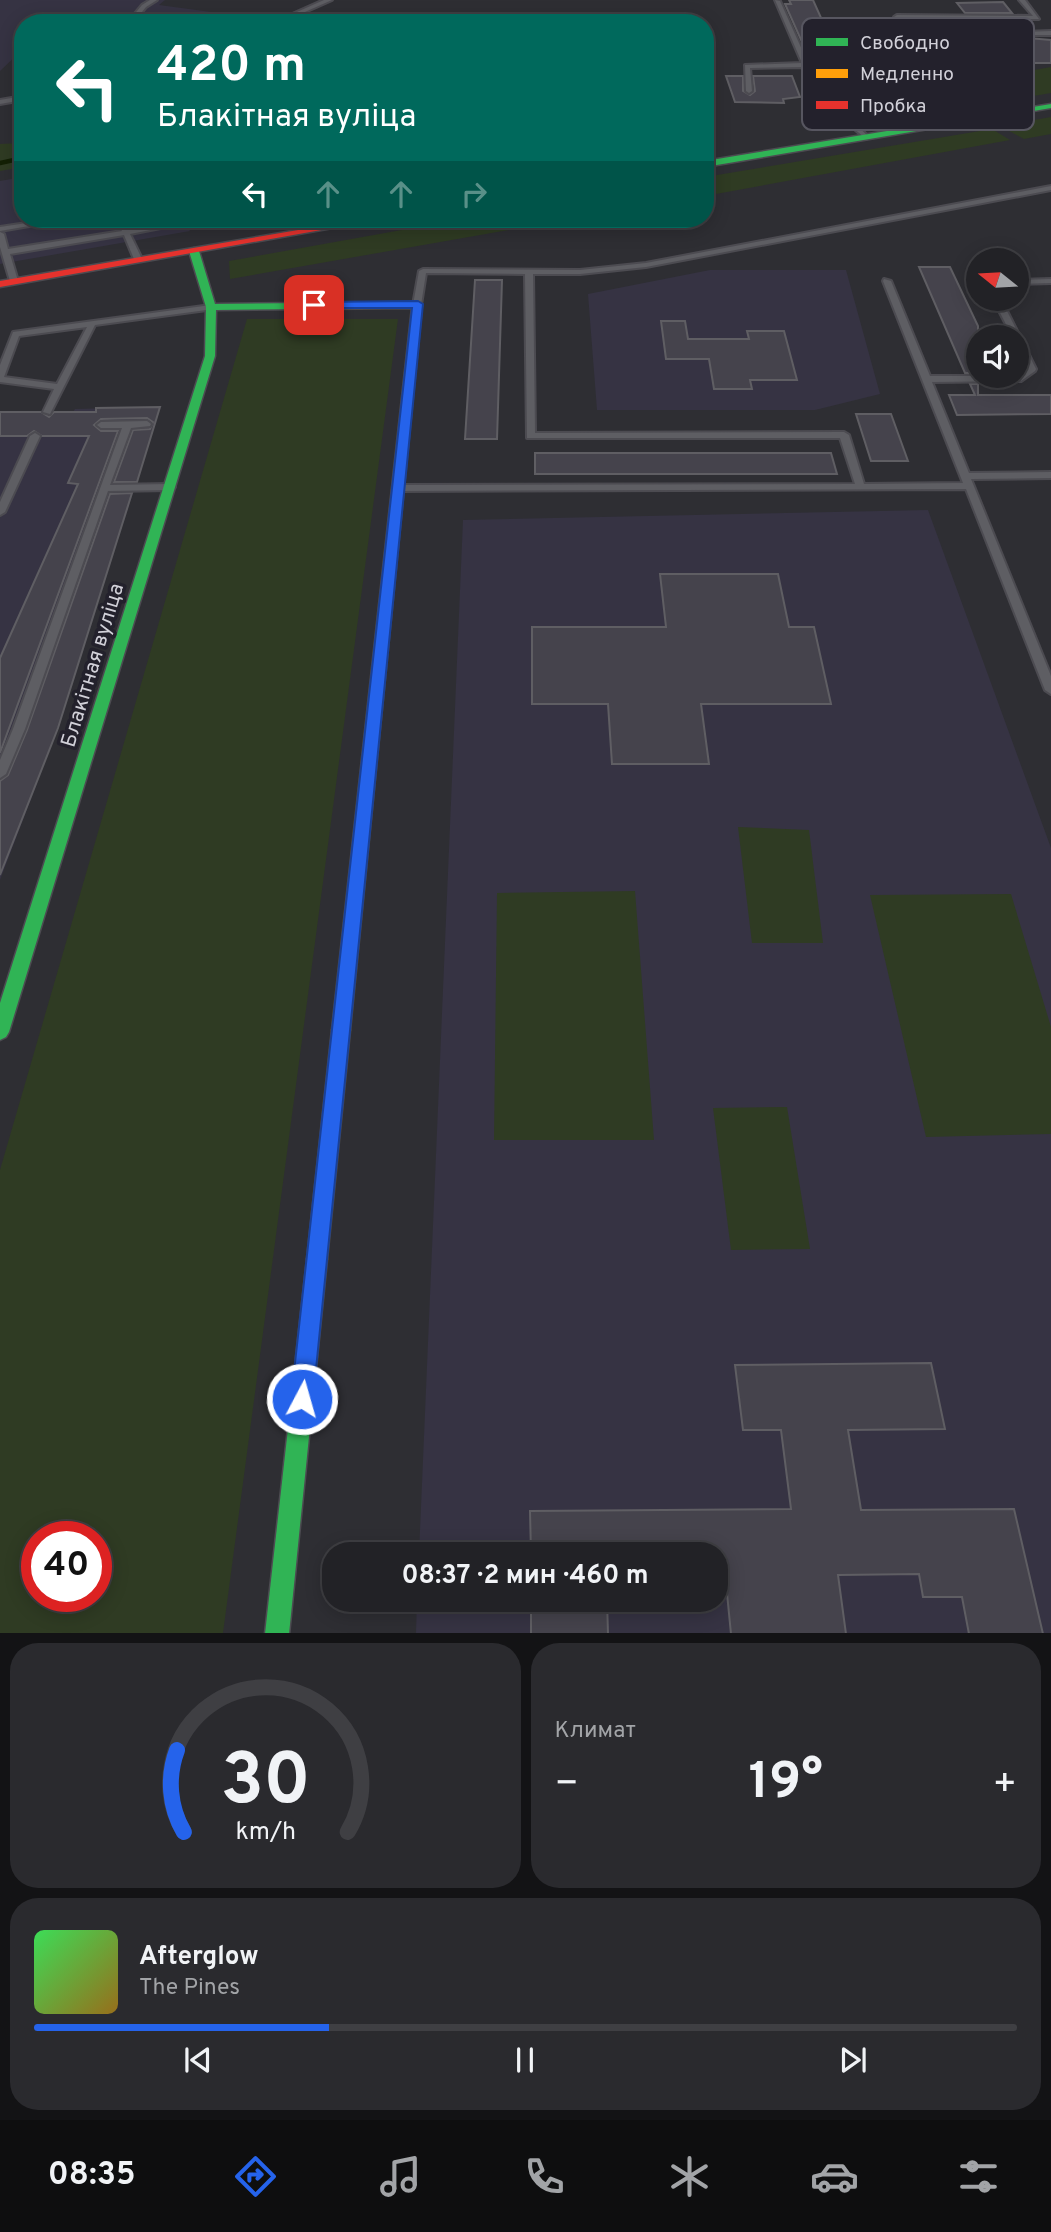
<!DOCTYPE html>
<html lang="ru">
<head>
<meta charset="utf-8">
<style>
	:root { --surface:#222226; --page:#2a2a2e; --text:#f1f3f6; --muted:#a2a4a7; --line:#3f3f43; --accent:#2563eb }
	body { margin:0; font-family:Overpass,sans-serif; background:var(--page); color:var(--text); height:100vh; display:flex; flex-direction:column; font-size:26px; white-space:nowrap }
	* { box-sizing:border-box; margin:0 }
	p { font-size:23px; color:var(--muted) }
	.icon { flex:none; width:38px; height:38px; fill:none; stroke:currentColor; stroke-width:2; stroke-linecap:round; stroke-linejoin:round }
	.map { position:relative; height:1633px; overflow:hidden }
	.panel { display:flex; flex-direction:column; gap:10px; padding:10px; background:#131315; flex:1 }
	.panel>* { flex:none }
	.top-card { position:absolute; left:14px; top:14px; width:700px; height:214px; border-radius:28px; box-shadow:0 4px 18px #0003,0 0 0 2px var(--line); background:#00695c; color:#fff; overflow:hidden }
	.needle { width:46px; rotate:288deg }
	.controls { position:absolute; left:966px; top:248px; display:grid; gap:14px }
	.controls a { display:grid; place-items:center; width:63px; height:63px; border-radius:50%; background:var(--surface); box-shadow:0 4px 18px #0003,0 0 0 2px var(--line); font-size:35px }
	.speed { position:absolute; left:21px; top:1521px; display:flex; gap:14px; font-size:35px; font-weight:700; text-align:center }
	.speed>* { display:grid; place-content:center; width:91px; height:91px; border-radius:50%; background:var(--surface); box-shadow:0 4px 18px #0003,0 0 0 2px var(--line); line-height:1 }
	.speed .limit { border:10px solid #d22; background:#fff; color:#111 }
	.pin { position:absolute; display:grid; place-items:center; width:60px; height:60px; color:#fff; margin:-30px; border-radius:14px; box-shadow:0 4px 10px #0006 }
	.me { position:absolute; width:77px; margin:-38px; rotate:6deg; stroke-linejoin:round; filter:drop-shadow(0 0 5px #0008) }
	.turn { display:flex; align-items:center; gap:24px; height:147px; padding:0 28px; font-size:32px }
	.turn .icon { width:91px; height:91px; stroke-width:2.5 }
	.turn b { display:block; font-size:49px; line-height:60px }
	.lanes { display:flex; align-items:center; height:66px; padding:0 28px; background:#0003; justify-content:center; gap:35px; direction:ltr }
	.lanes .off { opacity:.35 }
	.big { font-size:52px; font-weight:700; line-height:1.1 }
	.panel .widget { flex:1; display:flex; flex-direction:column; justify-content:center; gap:10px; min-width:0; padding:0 24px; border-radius:28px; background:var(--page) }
	.panel .dial { align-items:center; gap:0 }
	.dial svg { height:182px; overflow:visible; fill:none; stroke:var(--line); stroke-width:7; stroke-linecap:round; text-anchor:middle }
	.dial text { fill:var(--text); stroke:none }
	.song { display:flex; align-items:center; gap:21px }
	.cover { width:84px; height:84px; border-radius:10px; background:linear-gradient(135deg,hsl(130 70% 55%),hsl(40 70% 35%)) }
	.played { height:7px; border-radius:4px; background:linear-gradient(90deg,var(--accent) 30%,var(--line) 30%) }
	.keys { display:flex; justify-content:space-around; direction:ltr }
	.heat { display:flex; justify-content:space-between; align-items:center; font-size:38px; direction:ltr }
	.panel .tiles { flex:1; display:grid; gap:10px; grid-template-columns:1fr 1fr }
	.widget:last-child { grid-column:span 2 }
	.trip { position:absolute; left:322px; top:1542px; width:406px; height:70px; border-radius:28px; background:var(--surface); box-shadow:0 4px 18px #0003,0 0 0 2px var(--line); font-weight:700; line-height:70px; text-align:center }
	.dock { display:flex; height:112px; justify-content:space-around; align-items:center; background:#0e0e0f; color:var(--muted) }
	.dock .icon { width:49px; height:49px }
	.dock .active { color:var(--accent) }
	.dock b { font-size:32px; color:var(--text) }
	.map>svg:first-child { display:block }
	.built { fill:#363343 }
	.green { fill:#2f3b23; fill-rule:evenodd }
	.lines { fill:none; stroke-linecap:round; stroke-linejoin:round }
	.stream { stroke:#132005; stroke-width:4.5 }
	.building { fill:#45434c; stroke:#5f5e63; stroke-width:2 }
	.lane-casing { stroke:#4c4b51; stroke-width:4 }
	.fast-casing { stroke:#4c4b51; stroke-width:3 }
	.slow-casing { stroke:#4c4b51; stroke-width:3 }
	.jam-casing { stroke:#4c4b51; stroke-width:3 }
	.lane { fill:#5e5e63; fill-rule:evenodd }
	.fast { fill:#30b455; fill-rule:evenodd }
	.slow { fill:#ff9f0a; fill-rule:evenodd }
	.jam { fill:#e5322d; fill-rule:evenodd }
	.route { fill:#2563eb; stroke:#184099; stroke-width:2 }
	.labels { text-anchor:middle; stroke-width:7; stroke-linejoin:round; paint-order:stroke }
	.street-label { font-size:21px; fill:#d1d0d8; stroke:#23212c }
	.key { fill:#23212c; stroke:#575660; stroke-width:2 }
	.key-label { font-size:19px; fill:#d1d0d8 }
</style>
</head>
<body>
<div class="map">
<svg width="1051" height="1634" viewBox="0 0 1051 1634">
	<rect width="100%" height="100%" fill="#2e2e33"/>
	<!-- built -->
	<g class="built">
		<polygon points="0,0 165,0 159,5 271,20 264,23 23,23 23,49 0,71"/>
		<polygon points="23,177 23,219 180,219 190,231 0,264 0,181"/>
		<polygon points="710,270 846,270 880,394 815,410 597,410 588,294"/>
		<polygon points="160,407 58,728 0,880 0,412 73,412 75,409"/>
		<polygon points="928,510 1051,848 1051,1633 416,1634 417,1600 716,1600 716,1554 419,1554 463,520"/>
	</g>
	<!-- green -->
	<g class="green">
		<polygon points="1051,67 1051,93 981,105 961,83"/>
		<polygon points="1051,117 1051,134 1024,139 1000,126"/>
		<polygon points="992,129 1010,140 705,196 705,177"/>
		<polygon points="23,143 23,167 0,171 0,144"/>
		<polygon points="463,219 571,219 230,279 229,261"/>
		<path d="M247,319H398L223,1633H0V1170ZM96,1536V1596H37V1536Z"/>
		<polygon points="738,827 809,830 823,943 752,943"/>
		<polygon points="635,891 654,1140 494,1140 497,893"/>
		<polygon points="1011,894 1051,1027 1051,1134 926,1137 870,895"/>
		<polygon points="787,1107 810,1249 731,1250 713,1108"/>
	</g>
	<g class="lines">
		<!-- stream -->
		<polyline class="stream" points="0,163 23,158"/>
	</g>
	<!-- building -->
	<g class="building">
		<polygon points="789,0 813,0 840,60 810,60 785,4 791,4"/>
		<polygon points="1003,2 1012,13 965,13 957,3"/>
		<polygon points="1028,38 1051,40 1051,63 1000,63 993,53 1011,52"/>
		<polygon points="726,76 743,76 743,91 750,95 755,91 753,76 792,76 800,97 783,99 784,103 735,102"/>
		<polygon points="919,267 950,267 978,326 978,373 965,373"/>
		<polygon points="475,280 502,280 497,439 465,439"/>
		<polygon points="661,321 685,321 688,339 749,339 747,331 784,331 797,380 750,380 752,389 714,389 709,359 666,359"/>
		<polygon points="970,384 978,384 978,395 1051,395 1051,414 957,415 949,395 975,395"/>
		<polygon points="160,407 137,482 114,482 133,430 150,429 153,422 147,418 101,419 94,425 101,431 118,431 0,753 0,658 78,484 68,483 89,436 42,436 34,431 27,436 0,436 0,412 41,412 49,417 54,412 96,412 96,408"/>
		<polygon points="856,414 891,414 908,461 871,461"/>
		<polygon points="535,453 831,453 837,474 535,474"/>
		<polygon points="132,493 58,728 0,875 0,781 8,775 27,730 110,494"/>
		<polygon points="660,574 778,574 789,627 814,627 831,704 701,704 709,764 612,764 608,704 532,704 532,627 666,627"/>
		<polygon points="931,1363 945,1429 848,1430 861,1510 1014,1509 1043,1634 969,1634 962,1597 923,1597 919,1574 838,1575 846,1634 731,1634 725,1573 716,1573 716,1554 531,1554 530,1511 791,1509 781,1430 743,1430 735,1365"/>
		<polygon points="531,1600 607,1600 608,1634 531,1634"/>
	</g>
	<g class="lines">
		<defs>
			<g id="lane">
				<polygon points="150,0 157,0 146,7 133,23 127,23 142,5"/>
				<polygon points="324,0 332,0 280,23 272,23"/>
				<polygon points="775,0 780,1 808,63 912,63 925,46 1008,46 1024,32 1051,31 1051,35 1027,35 1009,50 927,50 914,67 810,67 826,98 868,136 869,137 866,139 821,100 804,67 750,68 752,91 749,93 746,91 745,65 802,63"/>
				<polygon points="1019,0 1025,0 1039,19 897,19 894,17 897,15 1033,16"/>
				<polygon points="23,96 23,100 0,104 0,100"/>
				<polygon points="1051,186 1051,190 646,267 580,274 533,274 535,433 844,432 849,435 864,484 963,483 883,281 884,279 891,281 930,376 1017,376 1027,368 1017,346 1017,338 1013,338 993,299 1001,299 1036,369 1035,371 1021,381 932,382 969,473 1051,472 1051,478 971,479 1051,676 1051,694 1045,690 966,489 399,491 394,488 399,485 855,484 840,438 527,438 525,274 426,273 421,305 417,307 413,305 419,271 423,269 580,270 646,263"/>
				<polygon points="53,219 70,219 0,231 0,227"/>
				<polygon points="116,219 123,219 129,230 168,224 166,219 172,219 176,225 130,234 142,259 138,261 134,259 124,235 10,254 18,281 14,283 10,281 0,247 0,232 4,234 8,249 122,231"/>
				<polygon points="1051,279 1051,283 1017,284 1017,280"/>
				<path d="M211,305L215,307L214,309L95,325L50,414L43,412L54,389L0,382V365L13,332ZM87,327L57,384L4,377L19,336Z"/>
				<polygon points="147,421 151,424 150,426 131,428 110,485 170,484 175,487 170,490 108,491 25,729 6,774 0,778 0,760 13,729 122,428 101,428 97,425 101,422"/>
				<polygon points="35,433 40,436 5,512 0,515 0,502 30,436"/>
			</g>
			<g id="fast">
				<polygon points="1051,104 1051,108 705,167 705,161"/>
				<polygon points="194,248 199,251 215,304 417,302 422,305 350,1030 347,1035 341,1038 335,1035 332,1030 412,308 216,310 215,356 9,1032 6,1037 0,1040 0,1003 205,356 206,307 189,251"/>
				<polygon points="317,1249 324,1252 327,1259 289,1634 265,1634 307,1259 310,1252"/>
			</g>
			<polygon id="slow" points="341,1022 347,1025 350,1030 327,1259 324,1266 317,1269 310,1266 307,1259 332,1030 335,1025"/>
			<polygon id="jam" points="363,219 383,219 0,287 0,281"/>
		</defs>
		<!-- lane casing -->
		<use href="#lane" class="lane-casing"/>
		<!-- fast casing -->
		<use href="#fast" class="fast-casing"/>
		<!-- slow casing -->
		<use href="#slow" class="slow-casing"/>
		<!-- jam casing -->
		<use href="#jam" class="jam-casing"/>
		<!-- lane -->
		<use href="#lane" class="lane"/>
		<!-- fast -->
		<use href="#fast" class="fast"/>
		<!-- slow -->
		<use href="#slow" class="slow"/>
		<!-- jam -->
		<use href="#jam" class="jam"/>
	</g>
	<!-- route -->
	<polygon class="route" points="418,301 423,304 313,1399 310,1406 302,1410 294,1406 291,1399 412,308 314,308 308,305 314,302"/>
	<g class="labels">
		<!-- street labels -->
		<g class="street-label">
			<text transform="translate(92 665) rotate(-73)" y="7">Блакітная вуліца</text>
		</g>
	</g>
	<!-- legend -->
	<rect x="802" y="18" width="232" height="112" rx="10" class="key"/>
	<rect x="816" y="38" width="32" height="8" fill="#30b455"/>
	<rect x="816" y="69" width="32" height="9" fill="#ff9f0a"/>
	<rect x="816" y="101" width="32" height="8" fill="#e5322d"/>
	<g class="key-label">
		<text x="860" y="49">Свободно</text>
		<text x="860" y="80">Медленно</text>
		<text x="860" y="112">Пробка</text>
	</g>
</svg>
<div class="controls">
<a><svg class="needle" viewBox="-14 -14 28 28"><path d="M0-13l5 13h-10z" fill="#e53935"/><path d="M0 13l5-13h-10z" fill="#a2a4a7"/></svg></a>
<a><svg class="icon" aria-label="sound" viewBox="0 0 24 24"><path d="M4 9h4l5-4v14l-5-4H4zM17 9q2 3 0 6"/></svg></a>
</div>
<div class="speed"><div class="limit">40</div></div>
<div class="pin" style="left:314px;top:305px;background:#d93025"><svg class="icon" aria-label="arrive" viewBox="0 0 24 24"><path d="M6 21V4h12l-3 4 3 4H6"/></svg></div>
<svg class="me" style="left:302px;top:1399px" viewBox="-20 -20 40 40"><circle r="17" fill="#2563eb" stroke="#fff" stroke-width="3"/><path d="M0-11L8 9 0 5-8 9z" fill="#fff"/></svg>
<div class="trip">08:37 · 2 мин · 460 m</div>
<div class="top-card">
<div class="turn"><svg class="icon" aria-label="left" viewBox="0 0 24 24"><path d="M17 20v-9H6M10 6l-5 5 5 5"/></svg><div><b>420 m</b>Блакітная вуліца</div></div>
<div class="lanes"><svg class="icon" aria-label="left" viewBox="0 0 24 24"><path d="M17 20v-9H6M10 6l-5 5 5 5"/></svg><svg class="icon off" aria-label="ahead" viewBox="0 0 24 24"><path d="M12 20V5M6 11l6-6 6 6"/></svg><svg class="icon off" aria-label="ahead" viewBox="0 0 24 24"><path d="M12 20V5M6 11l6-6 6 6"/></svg><svg class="icon off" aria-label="right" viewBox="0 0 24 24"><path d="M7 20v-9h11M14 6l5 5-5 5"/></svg></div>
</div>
</div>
<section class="panel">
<div class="tiles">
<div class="widget dial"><svg viewBox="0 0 100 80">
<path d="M14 69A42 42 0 1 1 86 69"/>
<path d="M14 69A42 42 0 0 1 11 33" stroke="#2563eb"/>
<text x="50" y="56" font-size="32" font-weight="700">30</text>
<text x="50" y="72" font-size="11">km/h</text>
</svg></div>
<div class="widget"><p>Климат</p>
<div class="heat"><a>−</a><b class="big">19°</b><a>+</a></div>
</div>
<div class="widget">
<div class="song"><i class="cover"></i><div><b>Afterglow</b><p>The Pines</p></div></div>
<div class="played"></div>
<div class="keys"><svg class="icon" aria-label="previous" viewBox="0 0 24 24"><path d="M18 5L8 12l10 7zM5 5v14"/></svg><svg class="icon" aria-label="pause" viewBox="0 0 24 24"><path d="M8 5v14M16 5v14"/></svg><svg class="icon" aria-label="next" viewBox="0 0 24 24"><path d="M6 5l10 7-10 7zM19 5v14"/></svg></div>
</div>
</div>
</section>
<nav class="dock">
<b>08:35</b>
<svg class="icon active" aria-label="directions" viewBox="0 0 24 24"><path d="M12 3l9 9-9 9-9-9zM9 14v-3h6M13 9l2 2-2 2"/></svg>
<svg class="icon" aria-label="music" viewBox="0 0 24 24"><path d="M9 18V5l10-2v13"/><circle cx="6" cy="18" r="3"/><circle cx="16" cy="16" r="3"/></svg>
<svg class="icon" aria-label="phone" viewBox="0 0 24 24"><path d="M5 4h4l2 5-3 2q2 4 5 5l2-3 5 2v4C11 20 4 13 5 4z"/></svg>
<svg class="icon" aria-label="climate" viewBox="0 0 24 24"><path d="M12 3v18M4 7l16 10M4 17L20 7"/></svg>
<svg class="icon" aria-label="car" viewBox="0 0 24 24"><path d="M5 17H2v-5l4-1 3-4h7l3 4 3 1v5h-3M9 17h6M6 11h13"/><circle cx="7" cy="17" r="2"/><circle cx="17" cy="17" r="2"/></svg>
<svg class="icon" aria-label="filters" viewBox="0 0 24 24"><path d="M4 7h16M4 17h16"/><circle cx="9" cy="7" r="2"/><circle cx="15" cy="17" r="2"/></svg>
</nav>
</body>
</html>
